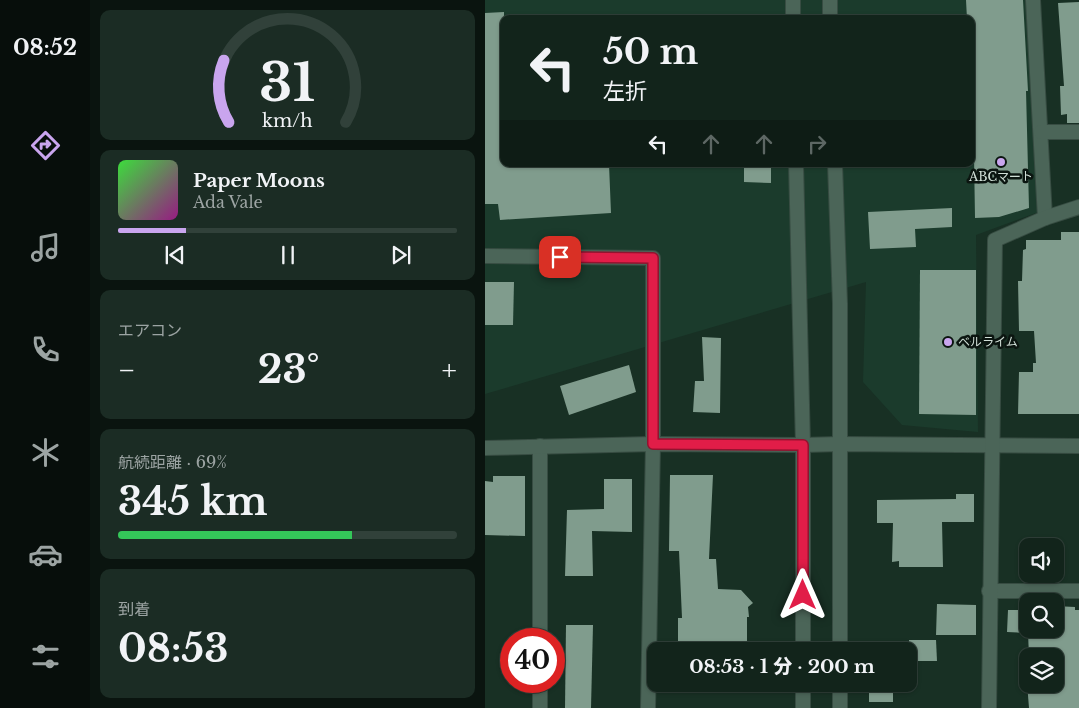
<!DOCTYPE html>
<html lang="ja">
<head>
<meta charset="utf-8">
<style>
	:root { --surface:#12241b; --page:#1b2c24; --text:#f1f3f6; --muted:#9ca4a3; --line:#31413a; --accent:#c9a5ee }
	body { margin:0; font-family:"Libre Baskerville","Noto Sans JP",serif; background:var(--page); color:var(--text); height:100vh; display:flex; flex-direction:column; font-size:19px; white-space:nowrap }
	* { box-sizing:border-box; margin:0 }
	p { font-size:16px; color:var(--muted) }
	.icon { flex:none; width:28px; height:28px; fill:none; stroke:currentColor; stroke-width:2; stroke-linecap:round; stroke-linejoin:round }
	.map { position:relative; flex:1; overflow:hidden }
	.details { display:flex; flex-direction:column; gap:10px; padding:10px; background:#0a140f; width:395px }
	.details>* { flex:none }
	.guide { position:absolute; left:15px; top:15px; width:475px; height:152px; border-radius:10px; box-shadow:0 1px 4px #0004,0 0 0 1px var(--line); background:#12241b; color:var(--text); overflow:hidden }
	.fabs { position:absolute; left:534px; top:538px; display:grid; gap:10px }
	.fabs a { display:grid; place-items:center; width:45px; height:45px; border-radius:10px; background:var(--surface); box-shadow:0 1px 4px #0004,0 0 0 1px var(--line); font-size:25px }
	.speed { position:absolute; left:15px; top:628px; display:flex; gap:10px; font-size:25px; font-weight:700; text-align:center }
	.speed>* { display:grid; place-content:center; width:65px; height:65px; border-radius:50%; background:var(--surface); box-shadow:0 1px 4px #0004,0 0 0 1px var(--line); line-height:1 }
	.speed .limit { border:8px solid #d22; background:#fff; color:#111 }
	.pin { position:absolute; display:grid; place-items:center; width:42px; height:42px; color:#fff; margin:-21px; border-radius:10px; box-shadow:0 2px 8px #0006 }
	.me { position:absolute; width:55px; margin:-28px; rotate:0deg; stroke-linejoin:round; filter:drop-shadow(0 0 4px #0008) }
	.turn { display:flex; align-items:center; gap:18px; height:105px; padding:0 20px; font-size:22px }
	.turn .icon { width:65px; height:65px; stroke-width:2.5 }
	.turn b { display:block; font-size:35px; line-height:42px }
	.lanes { display:flex; align-items:center; height:48px; padding:0 20px; background:#0003; justify-content:center; gap:25px; direction:ltr }
	.lanes .off { opacity:.35 }
	.big { font-size:38px; font-weight:800; line-height:1.1 }
	.details .card { flex:1; display:flex; flex-direction:column; justify-content:center; gap:8px; min-width:0; padding:0 18px; border-radius:10px; background:var(--page) }
	.details .dial { align-items:center; gap:0 }
	.dial svg { height:130px; overflow:visible; fill:none; stroke:var(--line); stroke-width:7; stroke-linecap:round; text-anchor:middle }
	.dial text { fill:var(--text); stroke:none }
	.song { display:flex; align-items:center; gap:15px }
	.cover { width:60px; height:60px; border-radius:8px; background:linear-gradient(135deg,hsl(120 70% 55%),hsl(310 70% 35%)) }
	.played { height:5px; border-radius:2px; background:linear-gradient(90deg,var(--accent) 20%,var(--line) 20%) }
	.keys { display:flex; justify-content:space-around; direction:ltr }
	.heat { display:flex; justify-content:space-between; align-items:center; font-size:28px; direction:ltr }
	.charge { height:8px; border-radius:4px; background:linear-gradient(90deg,#34c759 69%,var(--line) 0) }
	.trip { position:absolute; left:162px; top:642px; width:270px; height:50px; border-radius:10px; background:var(--surface); box-shadow:0 1px 4px #0004,0 0 0 1px var(--line); font-weight:800; line-height:50px; text-align:center }
	main { display:flex; flex:1; min-height:0 }
	.dock { display:flex; flex-direction:column; width:90px; justify-content:space-around; align-items:center; background:#070e0b; color:var(--muted) }
	.dock .icon { width:35px; height:35px }
	.dock .active { color:var(--accent) }
	.dock b { font-size:22px; color:var(--text) }
	.map>svg:first-child { display:block }
	.built { fill:#1b3b2c; fill-rule:evenodd }
	.building { fill:#809c8d }
	.lines { fill:none; stroke-linecap:round; stroke-linejoin:round }
	.minor-casing { stroke:#374c42; stroke-width:16 }
	.tertiary-casing { stroke:#374c42; stroke-width:16 }
	.minor { stroke:#4b6558; stroke-width:14 }
	.tertiary { stroke:#4b6558; stroke-width:14 }
	.route-casing { stroke:#92132f; stroke-width:12 }
	.route { stroke:#e11d48; stroke-width:9 }
	.poi-dot { fill:#c9a5ee; stroke:#0b1510; stroke-width:2 }
	.labels { text-anchor:middle; stroke-width:5; stroke-linejoin:round; paint-order:stroke }
	.poi-label { font-size:12px; fill:#d1dfd7; stroke:#0b1510 }
</style>
</head>
<body>
<main>
<nav class="dock">
<b>08:52</b>
<svg class="icon active" aria-label="directions" viewBox="0 0 24 24"><path d="M12 3l9 9-9 9-9-9zM9 14v-3h6M13 9l2 2-2 2"/></svg>
<svg class="icon" aria-label="music" viewBox="0 0 24 24"><path d="M9 18V5l10-2v13"/><circle cx="6" cy="18" r="3"/><circle cx="16" cy="16" r="3"/></svg>
<svg class="icon" aria-label="phone" viewBox="0 0 24 24"><path d="M5 4h4l2 5-3 2q2 4 5 5l2-3 5 2v4C11 20 4 13 5 4z"/></svg>
<svg class="icon" aria-label="climate" viewBox="0 0 24 24"><path d="M12 3v18M4 7l16 10M4 17L20 7"/></svg>
<svg class="icon" aria-label="car" viewBox="0 0 24 24"><path d="M5 17H2v-5l4-1 3-4h7l3 4 3 1v5h-3M9 17h6M6 11h13"/><circle cx="7" cy="17" r="2"/><circle cx="17" cy="17" r="2"/></svg>
<svg class="icon" aria-label="filters" viewBox="0 0 24 24"><path d="M4 7h16M4 17h16"/><circle cx="9" cy="7" r="2"/><circle cx="15" cy="17" r="2"/></svg>
</nav>
<section class="details">
<div class="card dial"><svg viewBox="0 0 100 80">
<path d="M14 69A42 42 0 1 1 86 69"/>
<path d="M14 69A42 42 0 0 1 11 31" stroke="#c9a5ee"/>
<text x="50" y="56" font-size="32" font-weight="700">31</text>
<text x="50" y="72" font-size="11">km/h</text>
</svg></div>
<div class="card">
<div class="song"><i class="cover"></i><div><b>Paper Moons</b><p>Ada Vale</p></div></div>
<div class="played"></div>
<div class="keys"><svg class="icon" aria-label="previous" viewBox="0 0 24 24"><path d="M18 5L8 12l10 7zM5 5v14"/></svg><svg class="icon" aria-label="pause" viewBox="0 0 24 24"><path d="M8 5v14M16 5v14"/></svg><svg class="icon" aria-label="next" viewBox="0 0 24 24"><path d="M6 5l10 7-10 7zM19 5v14"/></svg></div>
</div>
<div class="card"><p>エアコン</p>
<div class="heat"><a>−</a><b class="big">23°</b><a>+</a></div>
</div>
<div class="card"><p>航続距離 · 69%</p><b class="big">345 km</b><div class="charge"></div></div>
<div class="card"><p>到着</p><b class="big">08:53</b></div>
</section>
<div class="map">
<svg width="594" height="708" viewBox="0 0 594 708">
	<rect width="100%" height="100%" fill="#183024"/>
	<!-- built -->
	<path class="built" d="M0,0H552L562,209L491,235L493,432L417,425L378,382L381,282L0,394ZM19,19H486V164H19Z"/>
	<!-- building -->
	<g class="building">
		<polygon points="481,0 538,0 543,91 541,91 544,208 514,217 490,218 488,94 486,94 486,19 482,19"/>
		<polygon points="594,2 594,123 582,123 582,114 576,115 575,86 579,86 573,3"/>
		<polygon points="19,12 19,164 124,164 126,213 15,220 13,204 0,204 0,13"/>
		<polygon points="259,164 286,164 286,183 259,182"/>
		<polygon points="467,208 467,227 430,229 431,247 385,249 383,212"/>
		<polygon points="576,232 594,232 594,414 533,414 534,372 548,372 548,363 551,363 549,331 534,331 533,281 537,281 538,250 541,249 541,240 576,240"/>
		<polygon points="435,270 491,270 491,415 434,414"/>
		<polygon points="0,282 29,282 28,325 0,325"/>
		<polygon points="217,337 236,338 235,413 208,412 210,381 219,381"/>
		<polygon points="144,365 151,392 84,415 75,386"/>
		<polygon points="185,475 228,475 224,559 231,559 233,589 256,590 268,603 263,607 264,617 262,617 262,651 193,651 193,618 197,618 194,551 184,551"/>
		<polygon points="8,476 40,476 40,536 0,535 0,481 8,482"/>
		<polygon points="119,479 147,479 147,532 107,531 108,576 80,576 82,510 119,509"/>
		<polygon points="471,494 489,494 489,522 457,522 458,567 414,567 414,561 407,562 408,523 392,523 392,500 471,499"/>
		<polygon points="452,604 491,605 491,635 451,635"/>
		<polygon points="570,606 590,607 590,610 594,610 594,708 544,708 541,670 542,670 542,684 570,684 570,656 544,656 543,633 522,632 523,610 542,610 542,629 570,629"/>
		<polygon points="81,625 108,625 106,708 80,708"/>
		<polygon points="424,640 451,640 452,661 424,661"/>
		<rect x="384" y="684" width="24" height="18"/>
	</g>
	<g class="lines">
		<defs>
			<g id="minor">
				<polyline points="548,0 560,218"/>
				<polyline points="556,132 594,132"/>
				<polyline points="0,256 168,258 168,444 163,708"/>
				<polyline points="318,445 355,444 594,446"/>
				<polyline points="55,446 55,639"/>
				<polyline points="504,591 594,591"/>
				<polyline points="55,681 55,708"/>
				<polyline points="504,708 510,240 560,218 594,207"/>
			</g>
			<g id="tertiary">
				<polyline points="308,0 308,19"/>
				<polyline points="345,0 345,19"/>
				<polyline points="311,164 318,445 318,651"/>
				<polyline points="350,164 355,304 355,651"/>
				<polyline points="0,448 168,444 318,445"/>
				<polyline points="355,684 355,708"/>
				<polyline points="318,708 318,684"/>
			</g>
		</defs>
		<!-- minor casing -->
		<use href="#minor" class="minor-casing"/>
		<!-- tertiary casing -->
		<use href="#tertiary" class="tertiary-casing"/>
		<!-- minor -->
		<use href="#minor" class="minor"/>
		<!-- tertiary -->
		<use href="#tertiary" class="tertiary"/>
	</g>
	<g class="lines">
		<defs>
			<polyline id="route" points="75,257 168,258 168,444 318,445 318,595"/>
		</defs>
		<!-- route casing -->
		<use href="#route" class="route-casing"/>
		<!-- route -->
		<use href="#route" class="route"/>
	</g>
	<!-- markers -->
	<g class="poi-dot">
		<circle cx="516" cy="162" r="5"/>
		<circle cx="463" cy="342" r="5"/>
	</g>
	<g class="labels">
		<!-- poi labels -->
		<g class="poi-label">
			<text x="516" y="181">ABCマート</text>
			<text x="473" y="346" text-anchor="start">ベルライム</text>
		</g>
	</g>
</svg>
<div class="fabs">
<a><svg class="icon" aria-label="sound" viewBox="0 0 24 24"><path d="M4 9h4l5-4v14l-5-4H4zM17 9q2 3 0 6"/></svg></a>
<a><svg class="icon" aria-label="search" viewBox="0 0 24 24"><circle cx="10" cy="10" r="6"/><path d="M15 15l6 6"/></svg></a>
<a><svg class="icon" aria-label="layers" viewBox="0 0 24 24"><path d="M12 4l9 5-9 5-9-5zM3 14l9 5 9-5"/></svg></a>
</div>
<div class="speed"><div class="limit">40</div></div>
<div class="pin" style="left:75px;top:257px;background:#d93025"><svg class="icon" aria-label="arrive" viewBox="0 0 24 24"><path d="M6 21V4h12l-3 4 3 4H6"/></svg></div>
<svg class="me" style="left:318px;top:595px" viewBox="-20 -20 40 40"><path d="M0-17L14 15 0 8-14 15z" fill="#e11d48" stroke="#fff" stroke-width="4"/></svg>
<div class="trip">08:53 · 1 分 · 200 m</div>
<div class="guide">
<div class="turn"><svg class="icon" aria-label="left" viewBox="0 0 24 24"><path d="M17 20v-9H6M10 6l-5 5 5 5"/></svg><div><b>50 m</b>左折</div></div>
<div class="lanes"><svg class="icon" aria-label="left" viewBox="0 0 24 24"><path d="M17 20v-9H6M10 6l-5 5 5 5"/></svg><svg class="icon off" aria-label="ahead" viewBox="0 0 24 24"><path d="M12 20V5M6 11l6-6 6 6"/></svg><svg class="icon off" aria-label="ahead" viewBox="0 0 24 24"><path d="M12 20V5M6 11l6-6 6 6"/></svg><svg class="icon off" aria-label="right" viewBox="0 0 24 24"><path d="M7 20v-9h11M14 6l5 5-5 5"/></svg></div>
</div>
</div>
</main>
</body>
</html>
